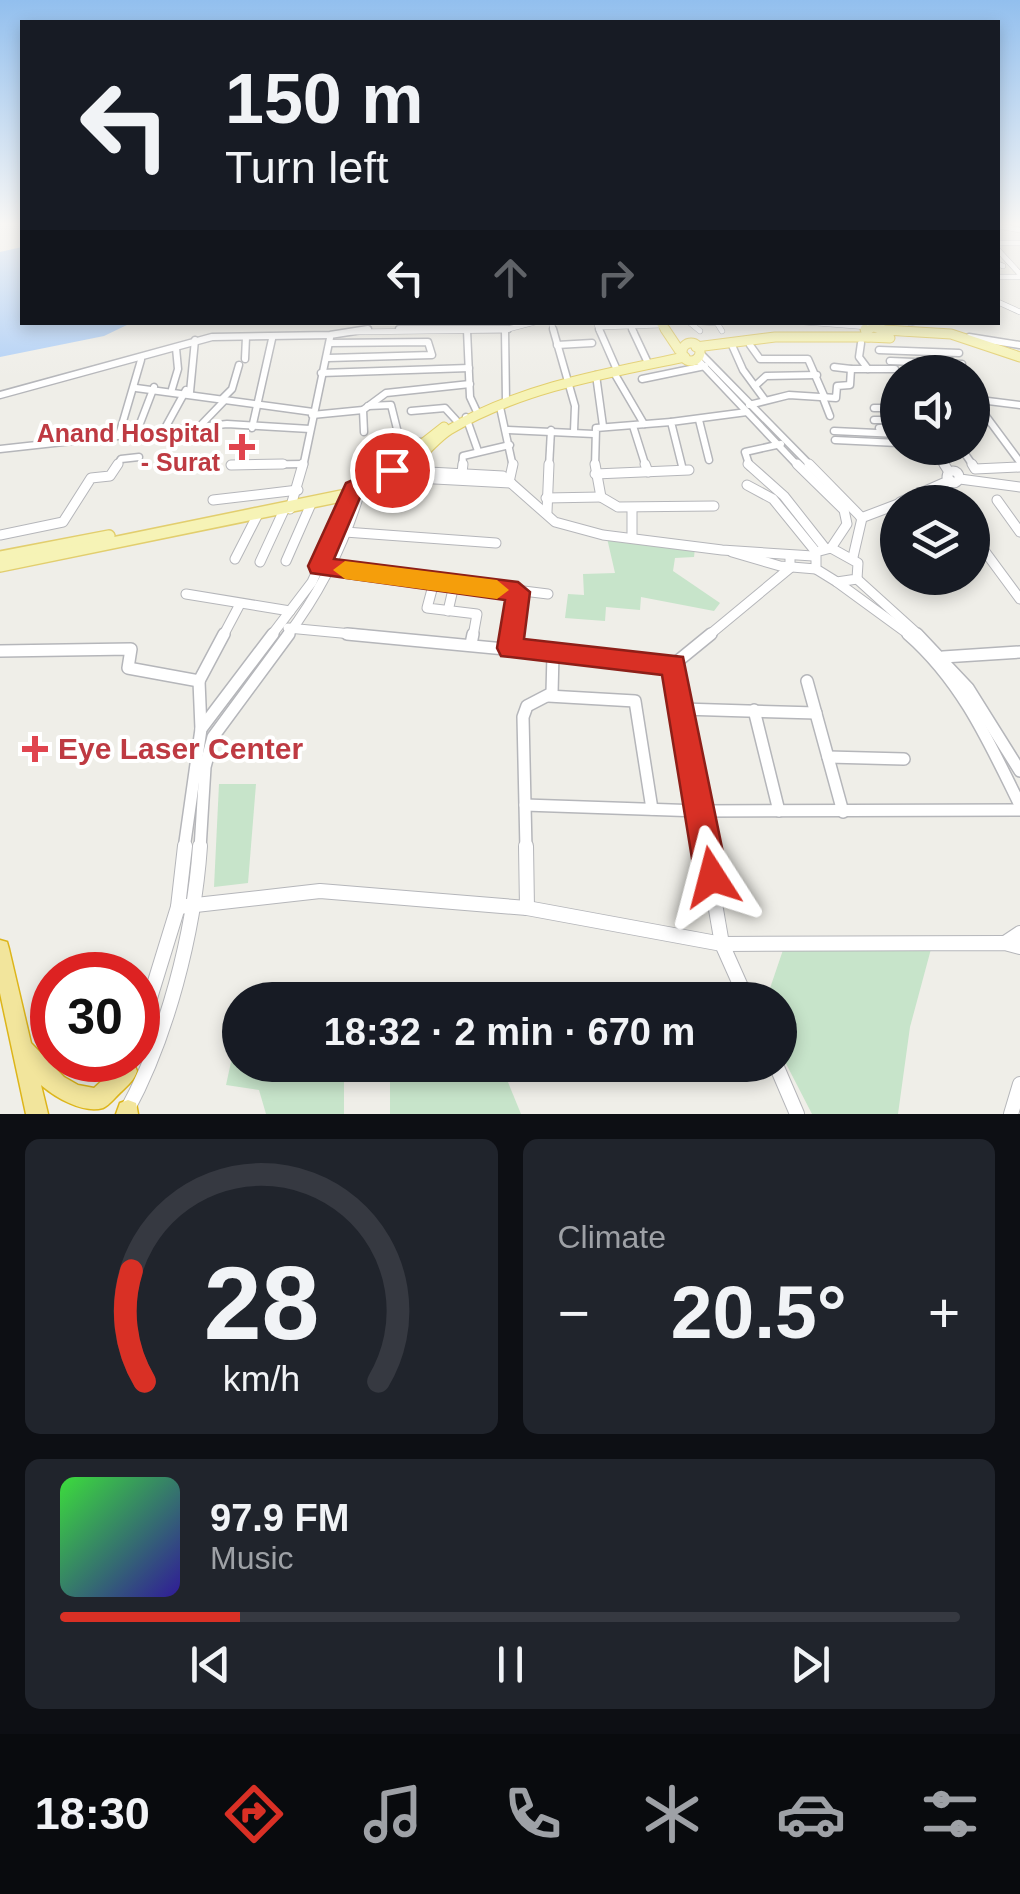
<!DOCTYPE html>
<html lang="en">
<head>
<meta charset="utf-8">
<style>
	:root { --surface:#171b24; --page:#20242c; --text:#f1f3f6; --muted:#9ea1a6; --line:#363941; --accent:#d93025 }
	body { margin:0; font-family:Helvetica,sans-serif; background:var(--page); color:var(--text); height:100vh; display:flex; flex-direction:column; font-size:38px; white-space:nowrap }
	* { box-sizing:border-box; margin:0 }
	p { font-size:32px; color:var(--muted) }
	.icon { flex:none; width:55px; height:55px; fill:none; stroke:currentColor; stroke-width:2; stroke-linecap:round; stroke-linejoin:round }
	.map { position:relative; height:1114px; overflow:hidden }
	.sheet { display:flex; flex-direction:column; gap:25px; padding:25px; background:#0d0f14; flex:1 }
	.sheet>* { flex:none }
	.top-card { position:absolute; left:20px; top:20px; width:980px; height:305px; border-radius:0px; box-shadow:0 5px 15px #0003; background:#171b24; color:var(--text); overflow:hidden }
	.tools { position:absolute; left:880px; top:355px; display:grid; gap:20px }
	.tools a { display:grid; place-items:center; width:110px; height:110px; border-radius:50%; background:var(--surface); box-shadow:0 5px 15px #0003; font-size:50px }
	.speed { position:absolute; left:30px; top:952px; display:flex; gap:20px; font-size:50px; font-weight:700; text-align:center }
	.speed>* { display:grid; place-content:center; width:130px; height:130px; border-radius:50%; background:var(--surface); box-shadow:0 5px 15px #0003; line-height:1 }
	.speed .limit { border:15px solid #d22; background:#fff; color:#111 }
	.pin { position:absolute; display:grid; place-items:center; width:85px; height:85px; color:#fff; margin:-42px; border:5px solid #fff; border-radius:50%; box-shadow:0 2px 10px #0007 }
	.me { position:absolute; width:110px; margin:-55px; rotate:351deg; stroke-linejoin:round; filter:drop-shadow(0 0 8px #0008) }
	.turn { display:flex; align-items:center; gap:35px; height:210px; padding:0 40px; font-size:45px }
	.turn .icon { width:130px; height:130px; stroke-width:2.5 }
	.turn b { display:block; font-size:70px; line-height:85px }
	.lanes { display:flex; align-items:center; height:95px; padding:0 40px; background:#0003; justify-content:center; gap:50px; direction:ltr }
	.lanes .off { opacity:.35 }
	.big { font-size:75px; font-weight:800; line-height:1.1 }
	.sheet .card { flex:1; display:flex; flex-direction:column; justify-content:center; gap:15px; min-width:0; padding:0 35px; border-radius:15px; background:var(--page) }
	.sheet .dial { align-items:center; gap:0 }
	.dial svg { height:260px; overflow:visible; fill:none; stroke:var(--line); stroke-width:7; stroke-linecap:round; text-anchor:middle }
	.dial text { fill:var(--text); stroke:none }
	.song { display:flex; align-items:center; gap:30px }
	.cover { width:120px; height:120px; border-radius:15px; background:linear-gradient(135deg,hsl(120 70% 55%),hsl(250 70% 35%)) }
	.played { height:10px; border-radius:5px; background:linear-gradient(90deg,var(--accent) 20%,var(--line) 20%) }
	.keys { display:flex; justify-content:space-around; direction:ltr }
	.heat { display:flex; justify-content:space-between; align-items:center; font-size:55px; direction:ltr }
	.sheet .tiles { flex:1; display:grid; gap:25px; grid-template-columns:1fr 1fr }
	.card:last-child { grid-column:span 2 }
	.trip { position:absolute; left:222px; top:982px; width:575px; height:100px; border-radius:50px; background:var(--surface); box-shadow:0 5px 15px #0003; font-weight:800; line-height:100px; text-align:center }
	.dock { display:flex; height:160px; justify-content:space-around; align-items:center; background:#090b0e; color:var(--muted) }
	.dock .icon { width:70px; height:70px }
	.dock .on { color:var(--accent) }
	.dock b { font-size:45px; color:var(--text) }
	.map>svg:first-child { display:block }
	.green { fill:#c7e4ca }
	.water { fill:#b1d0f6 }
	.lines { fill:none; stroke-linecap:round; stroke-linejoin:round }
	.minor-far4-casing { stroke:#b5b6ba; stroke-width:6 }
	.minor-far3-casing { stroke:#b5b6ba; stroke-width:9 }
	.minor-far2-casing { stroke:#b5b6ba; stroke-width:11 }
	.minor-far1-casing { stroke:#b5b6ba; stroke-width:14 }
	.minor-casing { stroke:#b5b6ba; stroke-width:16 }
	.major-far2-casing { stroke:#e2ce6e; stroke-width:9 }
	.major-far1-casing { stroke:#e2ce6e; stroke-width:11 }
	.major-casing { stroke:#e2ce6e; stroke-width:14 }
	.highway-casing { stroke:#ddb51a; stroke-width:3 }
	.minor-far4 { stroke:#fff; stroke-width:5 }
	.minor-far3 { stroke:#fff; stroke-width:6 }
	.minor-far2 { stroke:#fff; stroke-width:9 }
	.minor-far1 { stroke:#fff; stroke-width:11 }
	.minor { stroke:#fff; stroke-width:14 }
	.major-far2 { stroke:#f6f3b6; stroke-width:8 }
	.major-far1 { stroke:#f6f3b6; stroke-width:9 }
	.major { stroke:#f6f3b6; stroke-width:11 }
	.highway { fill:#f2e59c; fill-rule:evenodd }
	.route { fill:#d93025; stroke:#8d1f18; stroke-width:2.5 }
	.slow { fill:#f59e0b }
	.health-dot { fill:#e0444e; stroke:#fff; stroke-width:4 }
	.labels { text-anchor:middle; stroke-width:8; stroke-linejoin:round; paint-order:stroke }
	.health-label { font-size:25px; font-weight:bold; fill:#be3a42; stroke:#fff; text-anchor:end }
	.near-health-label { font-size:30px; font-weight:bold; fill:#be3a42; stroke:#fff; text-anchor:start }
</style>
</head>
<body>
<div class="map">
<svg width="1020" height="1114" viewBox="0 0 1020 1114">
	<rect width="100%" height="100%" fill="#efeee8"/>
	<!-- green -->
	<g class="green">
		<polygon points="607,538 695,548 694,557 675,558 673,571 720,603 714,611 641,597 640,610 606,607 605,621 565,618 568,594 584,595 583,574 615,573"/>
		<polygon points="219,784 256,784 248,883 214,887"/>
		<polygon points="931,949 910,1027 898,1114 812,1114 780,1052 780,1000 766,1000 783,950"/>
		<polygon points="240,1021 240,1065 344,1065 344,1114 266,1114 259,1090 226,1085"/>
		<polygon points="390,1065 501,1065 521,1114 390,1114"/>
	</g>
	<!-- water -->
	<polygon class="water" points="22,247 22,322 131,323 104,336 0,357 0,252"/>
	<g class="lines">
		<defs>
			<g id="minor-far4">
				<polyline points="998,226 1020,230"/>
				<polyline points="998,243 1020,243"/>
				<polyline points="998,250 1020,274"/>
				<polyline points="998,264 1003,266"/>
				<polyline points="998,277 1020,277"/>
				<polyline points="998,302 1020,312"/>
				<polyline points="551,322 554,332"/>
				<polyline points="596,322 600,332"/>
				<polyline points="689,322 700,331"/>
				<polyline points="701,322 717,323 722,331"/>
				<polyline points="804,322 869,327 868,322"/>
				<polyline points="910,323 915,322"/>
				<polyline points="631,326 634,332"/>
				<polyline points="599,327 661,325"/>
				<polyline points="351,332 505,330 535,322"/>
			</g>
			<g id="minor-far3">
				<polyline points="399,329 508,329"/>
				<polyline points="553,329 575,406 574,431"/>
				<polyline points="599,329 617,370"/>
				<polyline points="632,329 648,363"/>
				<polyline points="467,330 470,397 477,412"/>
				<polyline points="505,330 506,402 500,407 513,467"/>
				<polyline points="969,337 1020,345"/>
				<polyline points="731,343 743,370 765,400"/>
				<polyline points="861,343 859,357 868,369"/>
				<polyline points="557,345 592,343"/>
				<polyline points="750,345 760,359 808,359 825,398"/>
				<polyline points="879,350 959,353"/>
				<polyline points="702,355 812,467"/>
				<polyline points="328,358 432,355 428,342 330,343"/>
				<polyline points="696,358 799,467"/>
				<polyline points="245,359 246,337"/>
				<polyline points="890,361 962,364"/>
				<polyline points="834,367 851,369"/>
				<polyline points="613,371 644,424"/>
				<polyline points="321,373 469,368"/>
				<polyline points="596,375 603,426"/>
				<polyline points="642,379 705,366"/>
				<polyline points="755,386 766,376 817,375"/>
				<polyline points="136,388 313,412"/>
				<polyline points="172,389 178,369 176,348"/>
				<polyline points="190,392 195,340"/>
				<polyline points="0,395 212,337 330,335 368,329"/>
				<polyline points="823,398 830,416"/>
				<polyline points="972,399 1020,405"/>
				<polyline points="221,400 232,389 239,365"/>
				<polyline points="974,400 1020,462"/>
				<polyline points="749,405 789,395 836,398 837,386 850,385 851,369 895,369"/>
				<polyline points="368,406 391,405 400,441 421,442"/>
				<polyline points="874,408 898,408"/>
				<polyline points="411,411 445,408 456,420"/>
				<polyline points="312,415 363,410"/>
				<polyline points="466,417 478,451"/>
				<polyline points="699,420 709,460"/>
				<polyline points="874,420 898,420"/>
				<polyline points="633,426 646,467"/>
				<polyline points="199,427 224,401"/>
				<polyline points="252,428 272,339"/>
				<polyline points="879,428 898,428"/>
				<polyline points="164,430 186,390"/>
				<polyline points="508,430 594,434"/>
				<polyline points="834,431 898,434"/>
				<polyline points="364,432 363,410 386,393 470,384"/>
				<polyline points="136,434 154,387"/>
				<polyline points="119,435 141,360"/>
				<polyline points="835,440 898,443"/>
				<polyline points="932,448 945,467"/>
				<polyline points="961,448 974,467"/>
				<polyline points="0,449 227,424 310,429"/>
				<polyline points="231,465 304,464"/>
				<polyline points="682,466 671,422 747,412"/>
				<polyline points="116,467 121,459 139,457"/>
				<polyline points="303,467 330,338"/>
				<polyline points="368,467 370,446 397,446 409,453"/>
				<polyline points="462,467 463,456 510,445"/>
				<polyline points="549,467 551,430"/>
				<polyline points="595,467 596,428 671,422"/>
				<polyline points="750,467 745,452 781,444"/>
			</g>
			<g id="minor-far2">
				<polyline points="595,464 601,497 618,507 714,506"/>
				<polyline points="645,464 648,472"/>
				<polyline points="748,464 784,496 825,548"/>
				<polyline points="797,464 844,510 847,524 831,548"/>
				<polyline points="809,464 862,518 853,557"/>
				<polyline points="944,464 949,472"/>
				<polyline points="972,464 975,469 1020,467"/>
				<polyline points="231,465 283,464"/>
				<polyline points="392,470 503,476 555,522 603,535 722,550 813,556"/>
				<circle cx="953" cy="477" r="6"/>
				<polyline points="462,473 463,464"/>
				<polyline points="595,474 689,470"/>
				<polyline points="397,477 511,483"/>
				<polyline points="960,479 1020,487"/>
				<polyline points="509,482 513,464"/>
				<polyline points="366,484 368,464"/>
				<polyline points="747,485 773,499 816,552"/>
				<polyline points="938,487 949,502"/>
				<polyline points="546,498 601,497"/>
				<polyline points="213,500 298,490"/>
				<polyline points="997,500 1020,532"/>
				<polyline points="900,502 950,480"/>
				<polyline points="632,508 632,537"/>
				<polyline points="290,509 303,464"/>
				<polyline points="547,512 549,464"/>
				<polyline points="861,518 898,504"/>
				<polyline points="345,532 496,543"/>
				<polyline points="972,534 1020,599"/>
				<polyline points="0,535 63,522 91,478 110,476 118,464"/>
				<polygon points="831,548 858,563 857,579 837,582 816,569 816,552"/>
				<polyline points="732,552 780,566 816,569"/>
				<polyline points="235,559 257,516"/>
				<polyline points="286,561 311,504"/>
				<polyline points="260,562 284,510"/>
				<polyline points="327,567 548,594"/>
				<polyline points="857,579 920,636"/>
				<polyline points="434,582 427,608 477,614 473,636"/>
				<polyline points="837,582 911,636"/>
				<polyline points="186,594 290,611"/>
				<polyline points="448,611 454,585"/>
				<polyline points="288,628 373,636"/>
				<polyline points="223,636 240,604"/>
				<polyline points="271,636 312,582 352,493"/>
				<path d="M287,636C322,590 345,543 361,488"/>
				<polyline points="512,636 518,592"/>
				<polyline points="708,636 790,568 790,556"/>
			</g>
			<g id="minor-far1">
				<polyline points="347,634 673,665"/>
				<path d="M908,634C962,681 989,742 1020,805"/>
				<polyline points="917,634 968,688 1020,771"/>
				<polyline points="471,644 473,634"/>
				<polyline points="510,648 512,634"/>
				<polyline points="0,651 131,649 128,668 199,681 201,729"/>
				<polyline points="943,657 1020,652"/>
				<polyline points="199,681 224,634"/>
				<polyline points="807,681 843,812"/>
				<polyline points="548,696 635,701 652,809"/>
				<polyline points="682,709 816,713"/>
				<polyline points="754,710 779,811"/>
				<polyline points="828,757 904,759"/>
				<polyline points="525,805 700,811 1020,810"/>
				<polyline points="184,849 201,729 273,634"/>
				<polyline points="200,849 205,767 213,737 289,634"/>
				<polyline points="526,849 523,717 527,706 552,693 553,654"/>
				<polyline points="705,849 673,665 711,634"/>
			</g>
			<g id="minor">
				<polyline points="526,846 527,908"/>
				<polyline points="705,846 722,944 747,1000"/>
				<polyline points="178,907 320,891 527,908 722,944 1005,943 1020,947"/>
				<polyline points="1005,943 1020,933"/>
				<polyline points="138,1037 178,907 185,846"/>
				<polyline points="776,1065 797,1114"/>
				<path d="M125,1114C167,1038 194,933 200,846"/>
				<polyline points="1011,1114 1020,1084"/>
			</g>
			<g id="major-far2">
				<polyline points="660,322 667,332"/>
				<polyline points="885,330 913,332"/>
				<polyline points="866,332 873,327 886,332"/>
			</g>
			<g id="major-far1">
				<polyline points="665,329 679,350"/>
				<polyline points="865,329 868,337 890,338 882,329"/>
				<polyline points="885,330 951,334 1020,357"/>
				<circle cx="691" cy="352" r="9"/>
				<polyline points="696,347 775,337 868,337"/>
				<polyline points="393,467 444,427"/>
				<path d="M410,467C422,455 435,439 449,430C519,388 607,373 685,357"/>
			</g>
			<g id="major">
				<polyline points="376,480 396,464"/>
				<polyline points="0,557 109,536"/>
				<polyline points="0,566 351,494 399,477 412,464"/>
			</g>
			<g id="highway">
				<path d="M0,940L7,942L9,949L31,1043L64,1077L78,1085L94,1088L120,1064L127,1061L134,1064L137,1071C134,1080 129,1084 122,1091C116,1096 110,1105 103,1108C83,1114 55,1097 41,1085L48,1114H26L0,993Z"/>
				<polygon points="128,1100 136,1103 138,1114 116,1114 120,1103"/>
			</g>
		</defs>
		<!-- minor-far4 casing -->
		<use href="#minor-far4" class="minor-far4-casing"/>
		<!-- minor-far3 casing -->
		<use href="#minor-far3" class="minor-far3-casing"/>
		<!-- minor-far2 casing -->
		<use href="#minor-far2" class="minor-far2-casing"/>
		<!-- minor-far1 casing -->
		<use href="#minor-far1" class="minor-far1-casing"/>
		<!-- minor casing -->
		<use href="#minor" class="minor-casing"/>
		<!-- major-far2 casing -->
		<use href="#major-far2" class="major-far2-casing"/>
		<!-- major-far1 casing -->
		<use href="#major-far1" class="major-far1-casing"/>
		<!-- major casing -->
		<use href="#major" class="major-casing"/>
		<!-- highway casing -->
		<use href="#highway" class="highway-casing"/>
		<!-- minor-far4 -->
		<use href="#minor-far4" class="minor-far4"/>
		<!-- minor-far3 -->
		<use href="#minor-far3" class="minor-far3"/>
		<!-- minor-far2 -->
		<use href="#minor-far2" class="minor-far2"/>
		<!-- minor-far1 -->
		<use href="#minor-far1" class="minor-far1"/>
		<!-- minor -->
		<use href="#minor" class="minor"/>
		<!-- major-far2 -->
		<use href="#major-far2" class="major-far2"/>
		<!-- major-far1 -->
		<use href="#major-far1" class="major-far1"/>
		<!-- major -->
		<use href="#major" class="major"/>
		<!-- highway -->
		<use href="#highway" class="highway"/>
	</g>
	<!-- sky -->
	<linearGradient id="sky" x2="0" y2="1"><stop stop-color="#92bfee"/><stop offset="0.59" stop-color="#f8f7f5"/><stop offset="1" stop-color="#f8f7f5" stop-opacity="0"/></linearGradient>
	<rect width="1020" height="379" fill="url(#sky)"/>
	<!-- route -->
	<polygon class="route" points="392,463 402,470 399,475 362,493 334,559 518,582 530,592 524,639 683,657 728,877 723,889 712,893 700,889 695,877 662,675 501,656 497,648 505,600 311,573 308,566 346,483"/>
	<!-- slow -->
	<polygon class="slow" points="345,561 497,580 509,590 497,599 345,579 333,570"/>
	<!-- markers -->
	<g class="health-dot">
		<path d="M237 432h10v10h10v10h-10v10h-10v-10h-10v-10h10z"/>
		<path d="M30 734h10v10h10v10h-10v10h-10v-10h-10v-10h10z"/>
	</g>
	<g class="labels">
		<!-- health labels -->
		<g class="health-label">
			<text x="220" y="442">Anand Hospital<tspan x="220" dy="29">- Surat</tspan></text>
		</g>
		<!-- near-health labels -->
		<g class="near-health-label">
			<text x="58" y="759">Eye Laser Center</text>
		</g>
	</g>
</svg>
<div class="tools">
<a><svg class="icon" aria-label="sound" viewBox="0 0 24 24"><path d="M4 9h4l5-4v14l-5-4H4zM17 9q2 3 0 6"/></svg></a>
<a><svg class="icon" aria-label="layers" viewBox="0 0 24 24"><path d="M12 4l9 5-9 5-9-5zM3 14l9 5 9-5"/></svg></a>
</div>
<div class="speed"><div class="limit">30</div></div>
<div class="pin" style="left:392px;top:470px;background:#d93025"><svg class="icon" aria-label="arrive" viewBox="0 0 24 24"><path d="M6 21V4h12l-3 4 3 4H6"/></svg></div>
<svg class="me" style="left:712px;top:877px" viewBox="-20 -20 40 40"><path d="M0-17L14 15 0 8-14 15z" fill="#d93025" stroke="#fff" stroke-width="4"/></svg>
<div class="trip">18:32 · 2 min · 670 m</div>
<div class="top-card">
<div class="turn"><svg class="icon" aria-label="left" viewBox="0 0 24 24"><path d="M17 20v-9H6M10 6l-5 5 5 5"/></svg><div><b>150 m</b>Turn left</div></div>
<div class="lanes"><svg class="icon" aria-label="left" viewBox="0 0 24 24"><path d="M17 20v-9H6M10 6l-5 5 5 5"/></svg><svg class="icon off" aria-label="ahead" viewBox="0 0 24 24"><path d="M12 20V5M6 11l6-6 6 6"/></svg><svg class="icon off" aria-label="right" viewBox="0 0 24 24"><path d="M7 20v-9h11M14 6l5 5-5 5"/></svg></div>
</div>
</div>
<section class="sheet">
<div class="tiles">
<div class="card dial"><svg viewBox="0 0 100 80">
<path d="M14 69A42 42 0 1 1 86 69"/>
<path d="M14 69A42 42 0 0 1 10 35" stroke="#d93025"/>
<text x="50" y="56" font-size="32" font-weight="700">28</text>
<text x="50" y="72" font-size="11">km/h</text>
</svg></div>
<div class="card"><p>Climate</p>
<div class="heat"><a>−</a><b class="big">20.5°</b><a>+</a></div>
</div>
<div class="card">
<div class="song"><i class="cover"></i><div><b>97.9 FM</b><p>Music</p></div></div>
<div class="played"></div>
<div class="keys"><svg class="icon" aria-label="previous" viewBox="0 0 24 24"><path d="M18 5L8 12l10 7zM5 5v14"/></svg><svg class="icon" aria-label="pause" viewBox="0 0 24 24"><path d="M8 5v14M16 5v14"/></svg><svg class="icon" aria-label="next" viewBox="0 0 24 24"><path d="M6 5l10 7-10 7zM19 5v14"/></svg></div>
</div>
</div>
</section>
<nav class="dock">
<b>18:30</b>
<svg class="icon on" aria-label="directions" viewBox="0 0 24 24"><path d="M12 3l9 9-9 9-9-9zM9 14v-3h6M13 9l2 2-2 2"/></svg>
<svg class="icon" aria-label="music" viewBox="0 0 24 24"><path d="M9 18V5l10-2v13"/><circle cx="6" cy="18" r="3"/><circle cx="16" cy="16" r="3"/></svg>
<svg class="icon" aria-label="phone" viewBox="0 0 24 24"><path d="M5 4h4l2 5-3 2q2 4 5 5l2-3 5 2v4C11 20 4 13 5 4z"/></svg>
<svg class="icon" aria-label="climate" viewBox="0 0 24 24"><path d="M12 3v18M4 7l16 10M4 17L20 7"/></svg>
<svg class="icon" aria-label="car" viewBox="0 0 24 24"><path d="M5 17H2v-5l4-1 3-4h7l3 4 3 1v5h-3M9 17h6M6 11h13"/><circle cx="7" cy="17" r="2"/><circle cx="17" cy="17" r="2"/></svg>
<svg class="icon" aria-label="filters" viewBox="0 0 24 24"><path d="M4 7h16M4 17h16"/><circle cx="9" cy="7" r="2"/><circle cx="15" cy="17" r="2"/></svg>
</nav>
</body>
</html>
